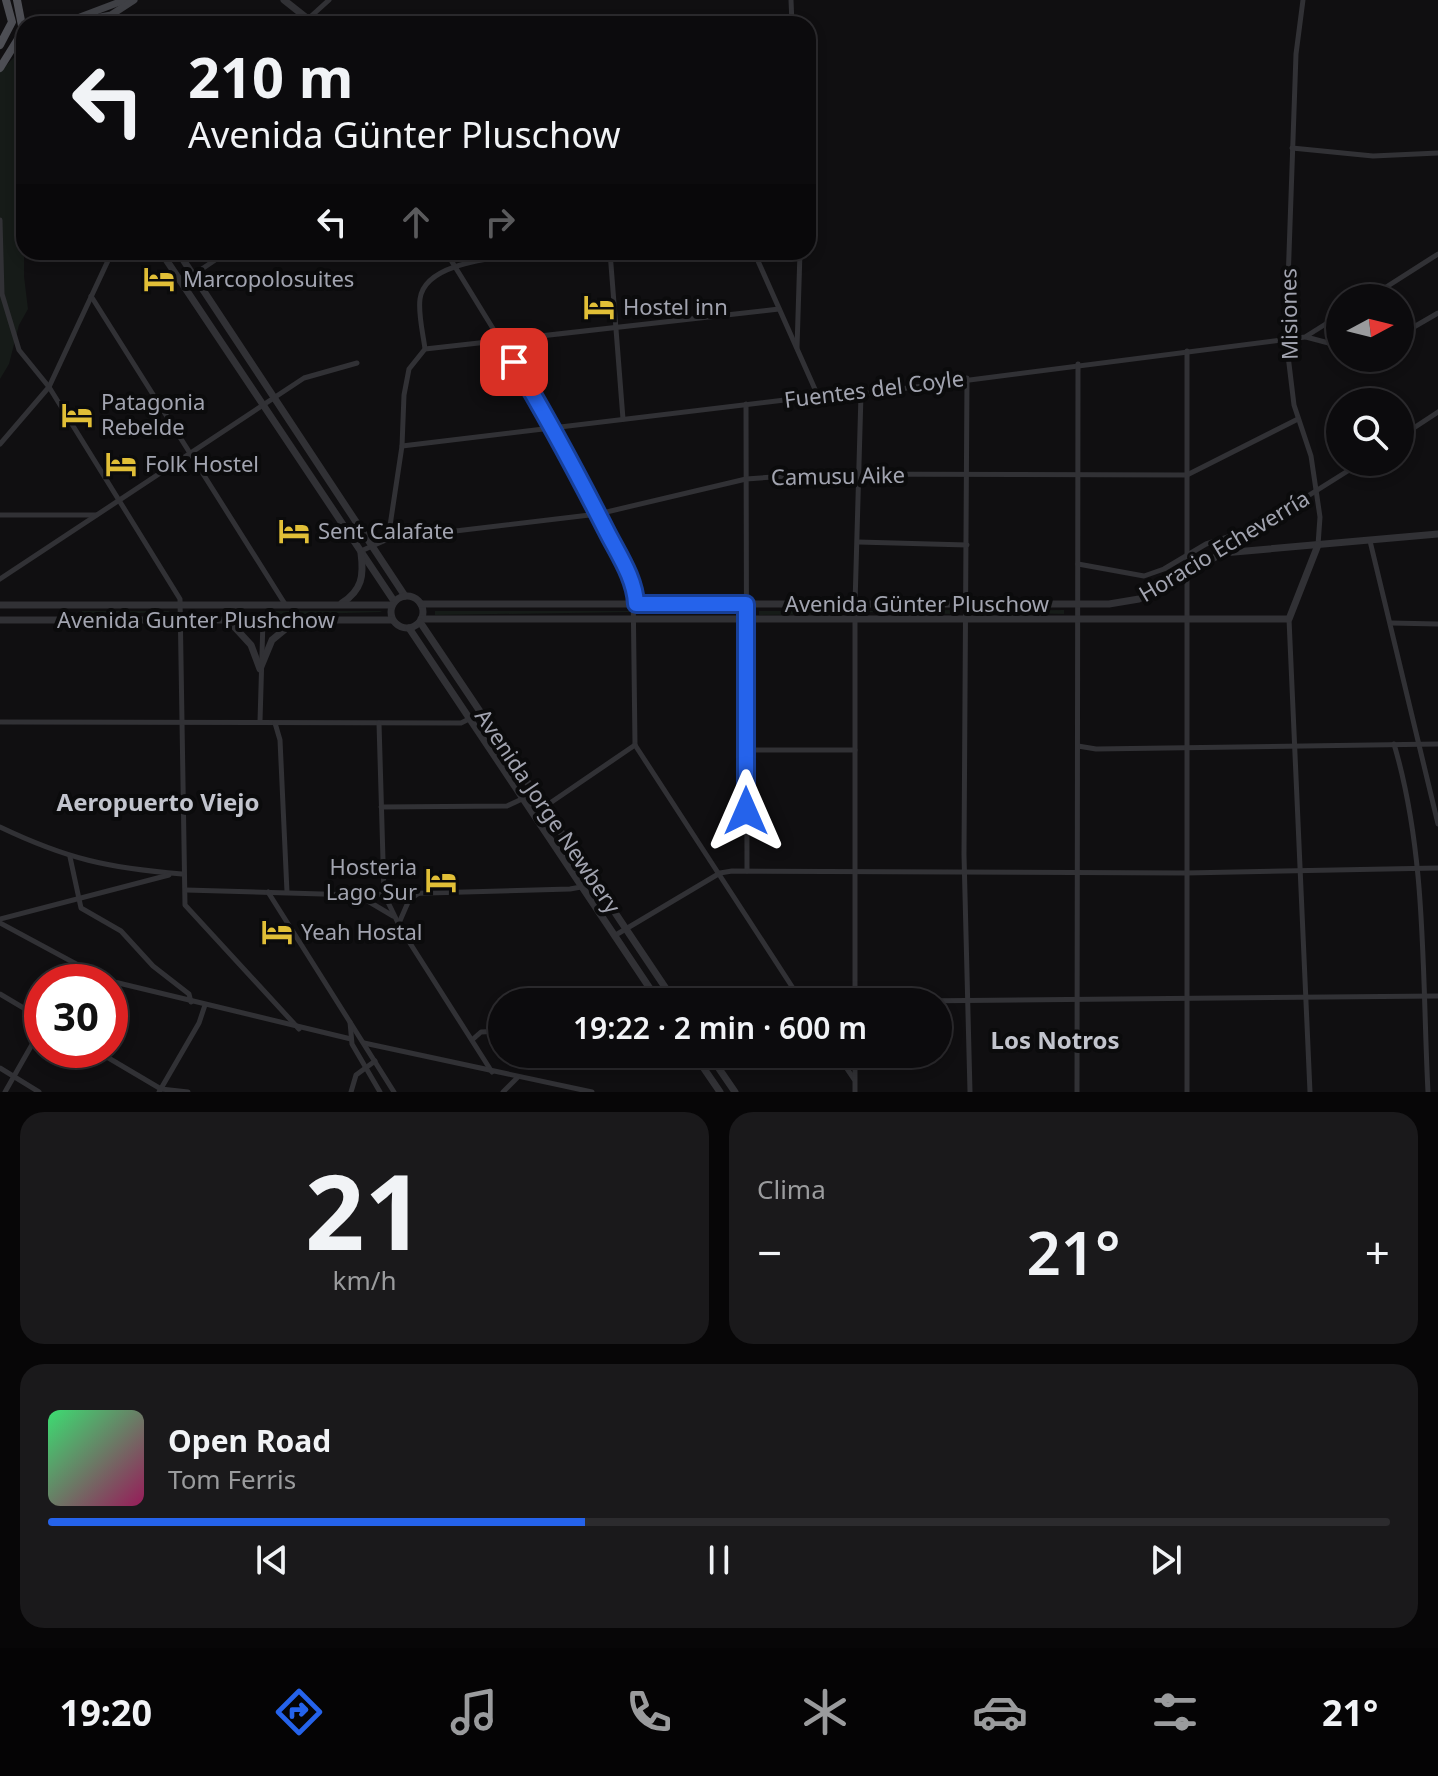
<!DOCTYPE html>
<html lang="es">
<head>
<meta charset="utf-8">
<style>
	:root { --surface:#0c0b0d; --page:#1a191b; --text:#f1f3f6; --muted:#9a9b9d; --line:#2c2b2e; --accent:#2563eb }
	body { margin:0; font-family:"Noto Sans",sans-serif; background:var(--page); color:var(--text); height:100vh; display:flex; flex-direction:column; font-size:30px; white-space:nowrap }
	* { box-sizing:border-box; margin:0 }
	p { font-size:26px; color:var(--muted) }
	.icon { flex:none; width:44px; height:44px; fill:none; stroke:currentColor; stroke-width:2; stroke-linecap:round; stroke-linejoin:round }
	.map { position:relative; height:1092px; overflow:hidden }
	.panel { display:flex; flex-direction:column; gap:20px; padding:20px; background:#070607; flex:1 }
	.panel>* { flex:none }
	.banner { position:absolute; left:16px; top:16px; width:800px; height:244px; border-radius:24px; box-shadow:0 4px 12px #0003,0 0 0 2px var(--line); background:#0c0b0d; color:var(--text); overflow:hidden }
	.needle { width:52px; rotate:83deg }
	.tools { position:absolute; left:1326px; top:284px; display:grid; gap:16px }
	.tools a { display:grid; place-items:center; width:88px; height:88px; border-radius:50%; background:var(--surface); box-shadow:0 4px 12px #0003,0 0 0 2px var(--line); font-size:40px }
	.speed { position:absolute; left:24px; top:964px; display:flex; gap:16px; font-size:40px; font-weight:700; text-align:center }
	.speed>* { display:grid; place-content:center; width:104px; height:104px; border-radius:50%; background:var(--surface); box-shadow:0 4px 12px #0003,0 0 0 2px var(--line); line-height:1 }
	.speed .limit { border:12px solid #d22; background:#fff; color:#111 }
	.pin { position:absolute; display:grid; place-items:center; width:68px; height:68px; color:#fff; margin:-34px; border-radius:16px; box-shadow:0 4px 12px #0006 }
	.me { position:absolute; width:88px; margin:-44px; rotate:0deg; stroke-linejoin:round; filter:drop-shadow(0 0 6px #0008) }
	.turn { display:flex; align-items:center; gap:28px; height:168px; padding:0 40px; font-size:36px }
	.turn .icon { width:104px; height:104px; stroke-width:2.5 }
	.turn b { display:block; font-size:56px; line-height:68px }
	.lanes { display:flex; align-items:center; height:76px; padding:0 40px; background:#0003; justify-content:center; gap:40px; direction:ltr }
	.lanes .off { opacity:.35 }
	.big { font-size:60px; font-weight:600; line-height:1.1 }
	.panel .card { flex:1; display:flex; flex-direction:column; justify-content:center; gap:12px; min-width:0; padding:0 28px; border-radius:24px; background:var(--page) }
	.panel .dial { align-items:center; gap:0 }
	.dial b { font-size:104px; line-height:1 }
	.song { display:flex; align-items:center; gap:24px }
	.cover { width:96px; height:96px; border-radius:12px; background:linear-gradient(135deg,hsl(140 70% 55%),hsl(330 70% 35%)) }
	.played { height:8px; border-radius:4px; background:linear-gradient(90deg,var(--accent) 40%,var(--line) 40%) }
	.keys { display:flex; justify-content:space-around; direction:ltr }
	.heat { display:flex; justify-content:space-between; align-items:center; font-size:44px; direction:ltr }
	.panel .tiles { flex:1; display:grid; gap:20px; grid-template-columns:1fr 1fr }
	.card:last-child { grid-column:span 2 }
	.trip { position:absolute; left:488px; top:988px; width:464px; height:80px; border-radius:40px; background:var(--surface); box-shadow:0 4px 12px #0003,0 0 0 2px var(--line); font-weight:600; line-height:80px; text-align:center }
	.dock { display:flex; height:128px; justify-content:space-around; align-items:center; background:#050405; color:var(--muted) }
	.dock .icon { width:56px; height:56px }
	.dock .on { color:var(--accent) }
	.dock b { font-size:36px; color:var(--text) }
	.map>svg:first-child { display:block }
	.green { fill:#161b18 }
	.lines { fill:none; stroke-linecap:round; stroke-linejoin:round }
	.minor { stroke:#313135; stroke-width:5 }
	.tertiary { stroke:#313135; stroke-width:7 }
	.secondary { stroke:#3f4045; stroke-width:7 }
	.primary { stroke:#4d4e54; stroke-width:8 }
	.route-casing { stroke:#184099; stroke-width:20 }
	.route { stroke:#2563eb; stroke-width:14 }
	.labels { text-anchor:middle; stroke-width:8; stroke-linejoin:round; paint-order:stroke }
	.poi-label { font-size:22px; fill:#a2a4b0; stroke:#0b0b0c; text-anchor:start }
	.street-label { font-size:22px; fill:#a2a4b0; stroke:#0b0b0c }
	.neighbourhood-label { font-size:24px; font-weight:bold; fill:#c2c4cd; stroke:#0b0b0c }
</style>
</head>
<body>
<div class="map">
<svg width="1438" height="1092" viewBox="0 0 1438 1092">
	<rect width="100%" height="100%" fill="#100f11"/>
	<!-- green -->
	<g class="green">
		<polygon points="24,47 24,276 28,309 19,325 9,364 0,379 0,72"/>
		<polygon points="656,610 737,610 738,613 656,614"/>
		<polygon points="955,610 956,614 868,612 869,611"/>
		<polygon points="1064,610 1064,614 983,612 984,611"/>
		<polygon points="82,611 168,611 170,612 82,615"/>
		<polygon points="276,611 380,611 382,612 276,615"/>
		<polygon points="435,611 629,611 631,612 435,615"/>
		<polygon points="759,611 844,611 846,614 759,615"/>
	</g>
	<g class="lines">
		<!-- minor -->
		<g class="minor">
			<polyline points="791,0 792,24"/>
			<polyline points="1303,0 1296,54 1286,339 1294,405 1311,456 1320,517 1318,545"/>
			<polyline points="312,24 308,19 329,0"/>
			<polyline points="1292,148 1373,156 1438,153"/>
			<polyline points="0,220 2,294 19,350 49,387 180,599 185,905 299,1029"/>
			<polyline points="446,252 554,428 633,584 635,745 802,1002"/>
			<polyline points="610,252 623,419"/>
			<polyline points="754,252 818,396"/>
			<polyline points="193,275 227,252"/>
			<polyline points="91,296 285,604"/>
			<polyline points="1369,298 1438,254"/>
			<polyline points="1400,335 1438,313"/>
			<polyline points="1306,337 1340,346"/>
			<polyline points="797,348 800,252"/>
			<polyline points="425,349 779,309"/>
			<polyline points="967,378 964,855 970,1092"/>
			<polyline points="746,404 747,871"/>
			<polyline points="1400,437 1438,412"/>
			<polyline points="0,444 49,387 112,252"/>
			<polyline points="402,446 818,396 861,394 1305,337 1340,315"/>
			<polyline points="0,515 96,515"/>
			<path d="M388,539L402,446L404,395L409,369L425,349C423,333 418,314 420,299C425,260 503,258 534,252"/>
			<polyline points="1370,541 1438,824"/>
			<polyline points="858,542 967,545"/>
			<polyline points="361,551 388,539 598,514 746,479 816,474 1187,475 1298,419"/>
			<polyline points="1217,553 1362,462"/>
			<polyline points="1078,564 1144,576 1164,569 1206,544 1256,528"/>
			<polyline points="0,579 304,378 357,363"/>
			<polyline points="1289,619 1310,1092"/>
			<polyline points="1391,623 1438,624"/>
			<polyline points="260,721 263,620"/>
			<polyline points="0,722 461,723 481,713"/>
			<polyline points="275,723 280,740 287,892"/>
			<polyline points="379,723 384,894 401,929 492,1072"/>
			<path d="M1394,744C1427,855 1422,977 1428,1092"/>
			<polyline points="1078,746 1096,749 1438,744"/>
			<polyline points="746,750 855,750"/>
			<polyline points="381,807 507,806 522,799"/>
			<polyline points="534,814 635,745"/>
			<path d="M0,827C67,859 108,868 182,874"/>
			<polyline points="70,857 81,908 121,931 153,966 189,994 191,1002"/>
			<polyline points="186,890 356,895 570,889 581,887 593,878"/>
			<polyline points="268,892 394,1092"/>
			<polyline points="361,897 393,916"/>
			<polyline points="0,919 169,875"/>
			<polyline points="0,923 106,980 351,1039"/>
			<polyline points="399,923 409,900 419,893"/>
			<polyline points="614,936 720,873 732,871 1186,873 1438,868"/>
			<polyline points="69,982 78,968"/>
			<polyline points="0,994 42,1019"/>
			<polyline points="855,1001 855,604 861,394"/>
			<polyline points="810,1002 1438,996"/>
			<polyline points="350,1022 352,1044 380,1092"/>
			<polyline points="472,1040 481,1032 502,1031"/>
			<polyline points="364,1043 592,1092"/>
			<polyline points="95,1050 161,1089 188,1092"/>
			<polyline points="837,1054 854,1079"/>
			<polyline points="0,1068 39,1092"/>
			<polyline points="5,1092 42,1027"/>
			<polyline points="159,1092 199,1023 205,1005"/>
			<polyline points="351,1092 356,1075 375,1061"/>
			<polyline points="503,1092 518,1077"/>
			<polyline points="855,1092 855,1054"/>
			<polyline points="1077,1092 1078,364"/>
			<polyline points="1187,1092 1187,351"/>
		</g>
		<!-- tertiary -->
		<g class="tertiary">
			<polyline points="284,0 308,19 303,24"/>
			<polyline points="161,252 394,601"/>
			<polyline points="178,252 405,596"/>
			<circle cx="407" cy="612" r="16"/>
			<path d="M342,603C362,590 364,576 361,553"/>
			<polyline points="421,604 1109,604 1139,599 1223,553 1438,534"/>
			<polyline points="0,605 392,605"/>
			<polyline points="421,619 1289,619 1318,545"/>
			<polyline points="0,620 392,620"/>
			<polyline points="228,620 251,645 260,669 272,640 295,621"/>
			<polyline points="420,622 675,1002"/>
			<polyline points="409,628 659,1002"/>
			<polyline points="694,1054 720,1092"/>
			<polyline points="709,1054 735,1092"/>
		</g>
		<!-- secondary -->
		<g class="secondary">
			<polyline points="80,17 125,0"/>
			<polyline points="64,24 111,15 134,0"/>
		</g>
		<!-- primary -->
		<g class="primary">
			<polyline points="0,45 12,22 6,0"/>
			<polyline points="0,68 23,31 17,0"/>
		</g>
	</g>
	<g class="lines">
		<defs>
			<path id="route" d="M514,362C547,417 577,473 606,530C618,554 635,578 636,604H746V811"/>
		</defs>
		<!-- route casing -->
		<use href="#route" class="route-casing"/>
		<!-- route -->
		<use href="#route" class="route"/>
	</g>
	<!-- icons -->
	<defs>
		<symbol id="hotel-bare" viewBox="-9 -9 18 18"><path d="M-6-4.5h1.5V1H6V5H4.5V3h-9V5H-6ZM-4 0a1.8 1.8 0 1 1 3.6 0ZM.5 0V-2.5h3Q6-2.5 6 0Z" fill="#e1bf37" stroke="#0b0b0c" stroke-width="2.5" paint-order="stroke"/></symbol>
	</defs>
	<g fill-rule="evenodd">
		<use href="#hotel-bare" x="137" y="257" width="44" height="44"/>
		<use href="#hotel-bare" x="577" y="285" width="44" height="44"/>
		<use href="#hotel-bare" x="55" y="393" width="44" height="44"/>
		<use href="#hotel-bare" x="99" y="442" width="44" height="44"/>
		<use href="#hotel-bare" x="272" y="509" width="44" height="44"/>
		<use href="#hotel-bare" x="419" y="858" width="44" height="44"/>
		<use href="#hotel-bare" x="255" y="910" width="44" height="44"/>
	</g>
	<g class="labels">
		<!-- poi labels -->
		<g class="poi-label">
			<text x="183" y="287">Marcopolosuites</text>
			<text x="623" y="315">Hostel inn</text>
			<text x="101" y="410">Patagonia<tspan x="101" dy="25">Rebelde</tspan></text>
			<text x="145" y="472">Folk Hostel</text>
			<text x="318" y="539">Sent Calafate</text>
			<text x="417" y="875" text-anchor="end">Hosteria<tspan x="417" dy="25">Lago Sur</tspan></text>
			<text x="301" y="940">Yeah Hostal</text>
		</g>
		<!-- street labels -->
		<g class="street-label">
			<text transform="translate(1289 314) rotate(-91)" y="8">Misiones</text>
			<text transform="translate(874 389) rotate(-7)" y="8">Fuentes del Coyle</text>
			<text transform="translate(838 476) rotate(-1)" y="8">Camusu Aike</text>
			<text transform="translate(1224 546) rotate(-31)" y="8">Horacio Echeverría</text>
			<text x="917" y="612">Avenida Günter Pluschow</text>
			<text x="196" y="628">Avenida Gunter Plushchow</text>
			<text transform="translate(548 811) rotate(56)" y="8">Avenida Jorge Newbery</text>
		</g>
		<!-- neighbourhood labels -->
		<g class="neighbourhood-label">
			<text x="158" y="811">Aeropuerto Viejo</text>
			<text x="1055" y="1049">Los Notros</text>
		</g>
	</g>
</svg>
<div class="tools">
<a><svg class="needle" viewBox="-14 -14 28 28"><path d="M0-13l5 13h-10z" fill="#e53935"/><path d="M0 13l5-13h-10z" fill="#9a9b9d"/></svg></a>
<a><svg class="icon" aria-label="search" viewBox="0 0 24 24"><circle cx="10" cy="10" r="6"/><path d="M15 15l6 6"/></svg></a>
</div>
<div class="speed"><div class="limit">30</div></div>
<div class="pin" style="left:514px;top:362px;background:#d93025"><svg class="icon" aria-label="arrive" viewBox="0 0 24 24"><path d="M6 21V4h12l-3 4 3 4H6"/></svg></div>
<svg class="me" style="left:746px;top:811px" viewBox="-20 -20 40 40"><path d="M0-17L14 15 0 8-14 15z" fill="#2563eb" stroke="#fff" stroke-width="4"/></svg>
<div class="trip">19:22 · 2 min · 600 m</div>
<div class="banner">
<div class="turn"><svg class="icon" aria-label="left" viewBox="0 0 24 24"><path d="M17 20v-9H6M10 6l-5 5 5 5"/></svg><div><b>210 m</b>Avenida Günter Pluschow</div></div>
<div class="lanes"><svg class="icon" aria-label="left" viewBox="0 0 24 24"><path d="M17 20v-9H6M10 6l-5 5 5 5"/></svg><svg class="icon off" aria-label="ahead" viewBox="0 0 24 24"><path d="M12 20V5M6 11l6-6 6 6"/></svg><svg class="icon off" aria-label="right" viewBox="0 0 24 24"><path d="M7 20v-9h11M14 6l5 5-5 5"/></svg></div>
</div>
</div>
<section class="panel">
<div class="tiles">
<div class="card dial"><b>21</b><p>km/h</p></div>
<div class="card"><p>Clima</p>
<div class="heat"><a>−</a><b class="big">21°</b><a>+</a></div>
</div>
<div class="card">
<div class="song"><i class="cover"></i><div><b>Open Road</b><p>Tom Ferris</p></div></div>
<div class="played"></div>
<div class="keys"><svg class="icon" aria-label="previous" viewBox="0 0 24 24"><path d="M18 5L8 12l10 7zM5 5v14"/></svg><svg class="icon" aria-label="pause" viewBox="0 0 24 24"><path d="M8 5v14M16 5v14"/></svg><svg class="icon" aria-label="next" viewBox="0 0 24 24"><path d="M6 5l10 7-10 7zM19 5v14"/></svg></div>
</div>
</div>
</section>
<nav class="dock">
<b>19:20</b>
<svg class="icon on" aria-label="directions" viewBox="0 0 24 24"><path d="M12 3l9 9-9 9-9-9zM9 14v-3h6M13 9l2 2-2 2"/></svg>
<svg class="icon" aria-label="music" viewBox="0 0 24 24"><path d="M9 18V5l10-2v13"/><circle cx="6" cy="18" r="3"/><circle cx="16" cy="16" r="3"/></svg>
<svg class="icon" aria-label="phone" viewBox="0 0 24 24"><path d="M5 4h4l2 5-3 2q2 4 5 5l2-3 5 2v4C11 20 4 13 5 4z"/></svg>
<svg class="icon" aria-label="climate" viewBox="0 0 24 24"><path d="M12 3v18M4 7l16 10M4 17L20 7"/></svg>
<svg class="icon" aria-label="car" viewBox="0 0 24 24"><path d="M5 17H2v-5l4-1 3-4h7l3 4 3 1v5h-3M9 17h6M6 11h13"/><circle cx="7" cy="17" r="2"/><circle cx="17" cy="17" r="2"/></svg>
<svg class="icon" aria-label="filters" viewBox="0 0 24 24"><path d="M4 7h16M4 17h16"/><circle cx="9" cy="7" r="2"/><circle cx="15" cy="17" r="2"/></svg>
<b>21°</b>
</nav>
</body>
</html>
